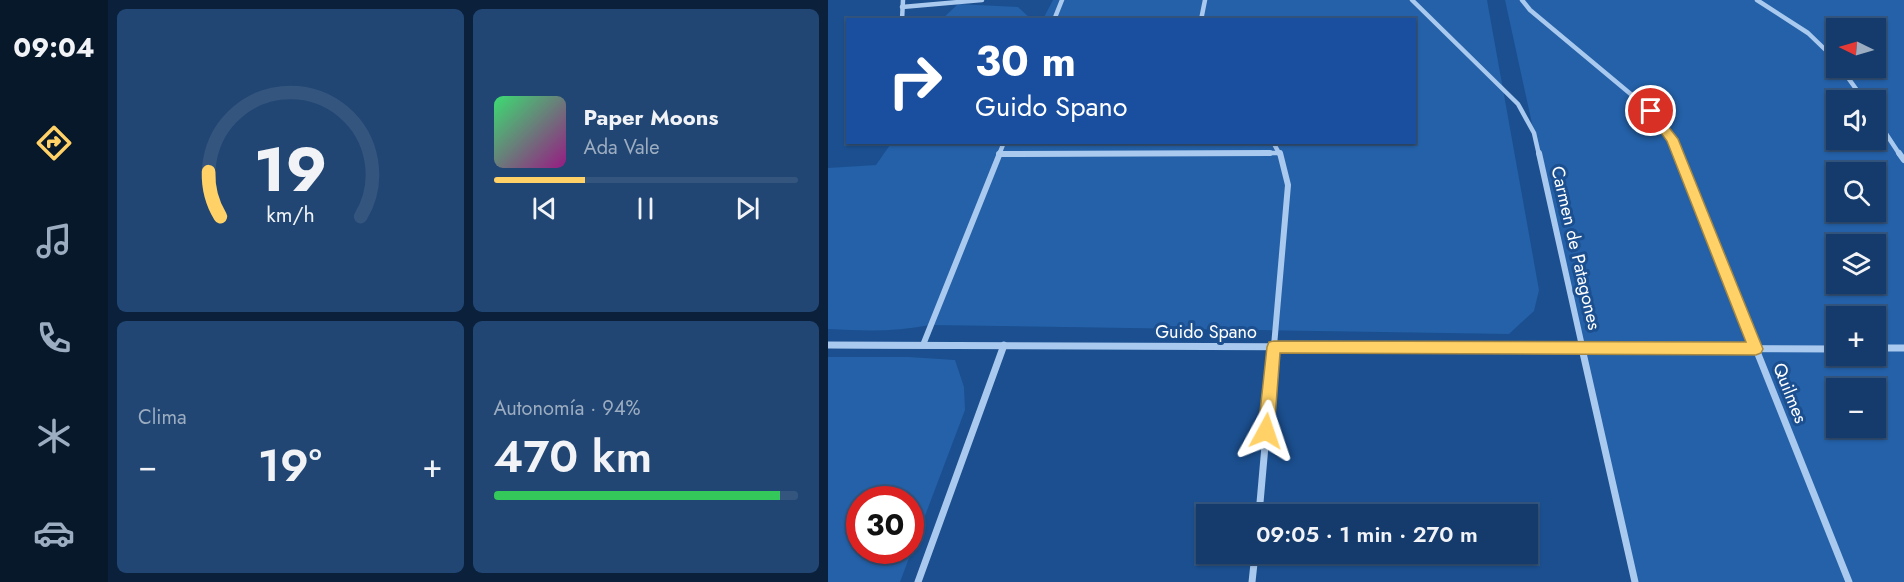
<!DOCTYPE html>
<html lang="es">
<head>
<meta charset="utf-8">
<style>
	:root { --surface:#143b6b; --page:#214673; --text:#f1f3f6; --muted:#9dadc1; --line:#33557e; --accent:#ffd166 }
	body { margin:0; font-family:Jost,sans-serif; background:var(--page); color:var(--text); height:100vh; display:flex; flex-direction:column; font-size:22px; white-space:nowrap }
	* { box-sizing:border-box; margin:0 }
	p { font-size:20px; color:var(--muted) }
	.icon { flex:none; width:33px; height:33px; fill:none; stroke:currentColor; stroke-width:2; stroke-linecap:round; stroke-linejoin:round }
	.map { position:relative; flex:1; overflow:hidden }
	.drawer { display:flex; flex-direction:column; gap:9px; padding:9px; background:#0b203b; width:720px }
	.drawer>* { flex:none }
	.top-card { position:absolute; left:18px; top:18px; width:570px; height:126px; border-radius:0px; box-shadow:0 2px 4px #0004,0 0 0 2px var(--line); background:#1a4fa0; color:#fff; overflow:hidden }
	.needle { width:39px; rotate:275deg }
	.buttons { position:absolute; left:998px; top:18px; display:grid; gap:12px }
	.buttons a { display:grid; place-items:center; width:60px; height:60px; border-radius:0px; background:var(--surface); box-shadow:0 2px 4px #0004,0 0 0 2px var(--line); font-size:30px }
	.speed { position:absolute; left:18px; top:486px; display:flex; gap:12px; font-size:30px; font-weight:700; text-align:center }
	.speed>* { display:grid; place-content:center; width:78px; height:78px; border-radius:50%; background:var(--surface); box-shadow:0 2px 4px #0004,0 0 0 2px var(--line); line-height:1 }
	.speed .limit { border:9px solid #d22; background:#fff; color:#111 }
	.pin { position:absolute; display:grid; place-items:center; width:51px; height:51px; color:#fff; margin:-26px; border:3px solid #fff; border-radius:50%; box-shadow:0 2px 6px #0007 }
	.me { position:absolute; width:66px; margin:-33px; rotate:5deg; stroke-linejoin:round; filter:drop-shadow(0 0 4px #0008) }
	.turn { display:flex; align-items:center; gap:21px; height:126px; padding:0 30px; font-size:27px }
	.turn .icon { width:78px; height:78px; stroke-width:2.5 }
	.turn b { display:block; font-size:42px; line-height:51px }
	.big { font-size:45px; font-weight:600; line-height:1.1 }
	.drawer .card { flex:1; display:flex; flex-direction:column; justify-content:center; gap:9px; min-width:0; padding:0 21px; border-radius:9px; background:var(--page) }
	.drawer .dial { align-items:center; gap:0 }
	.dial svg { height:156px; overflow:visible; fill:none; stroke:var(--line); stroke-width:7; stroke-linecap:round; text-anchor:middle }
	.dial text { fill:var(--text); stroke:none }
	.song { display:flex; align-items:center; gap:18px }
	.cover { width:72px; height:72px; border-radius:9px; background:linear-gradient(135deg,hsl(140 70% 55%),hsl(310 70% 35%)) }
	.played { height:6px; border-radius:3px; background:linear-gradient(90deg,var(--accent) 30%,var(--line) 30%) }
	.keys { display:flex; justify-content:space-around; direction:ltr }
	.heat { display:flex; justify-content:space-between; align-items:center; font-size:33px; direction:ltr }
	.charge { height:9px; border-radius:4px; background:linear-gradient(90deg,#34c759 94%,var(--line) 0) }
	.drawer .tiles { flex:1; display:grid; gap:9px; grid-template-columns:repeat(2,1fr) }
	.trip { position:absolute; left:368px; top:504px; width:342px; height:60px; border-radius:0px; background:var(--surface); box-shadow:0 2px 4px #0004,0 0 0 2px var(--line); font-weight:600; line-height:60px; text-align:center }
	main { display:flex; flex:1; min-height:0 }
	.dock { display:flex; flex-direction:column; width:108px; justify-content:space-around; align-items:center; background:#08182b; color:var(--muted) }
	.dock .icon { width:42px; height:42px }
	.dock .active { color:var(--accent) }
	.dock b { font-size:27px; color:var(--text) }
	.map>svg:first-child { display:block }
	.green { fill:#2461a8; fill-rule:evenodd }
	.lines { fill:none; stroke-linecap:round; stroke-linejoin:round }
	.street-far2 { stroke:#a9c9ee; stroke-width:4.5 }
	.street-far1 { stroke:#a9c9ee; stroke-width:6 }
	.street { stroke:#a9c9ee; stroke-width:7 }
	.route { fill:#ffd166; stroke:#a68842; stroke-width:1.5 }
	.labels { text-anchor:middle; stroke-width:6; stroke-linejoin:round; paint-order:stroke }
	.street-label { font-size:18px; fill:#fff; stroke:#1b4f8f }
</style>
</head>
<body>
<main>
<nav class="dock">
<b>09:04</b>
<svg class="icon active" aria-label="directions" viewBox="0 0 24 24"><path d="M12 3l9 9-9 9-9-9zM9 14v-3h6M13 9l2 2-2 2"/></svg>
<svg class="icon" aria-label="music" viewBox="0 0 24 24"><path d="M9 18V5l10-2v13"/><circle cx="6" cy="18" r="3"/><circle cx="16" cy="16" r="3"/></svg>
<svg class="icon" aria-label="phone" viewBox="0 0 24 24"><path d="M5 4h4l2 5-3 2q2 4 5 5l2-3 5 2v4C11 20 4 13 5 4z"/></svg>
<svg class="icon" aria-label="climate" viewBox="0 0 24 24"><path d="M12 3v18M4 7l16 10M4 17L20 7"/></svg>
<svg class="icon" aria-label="car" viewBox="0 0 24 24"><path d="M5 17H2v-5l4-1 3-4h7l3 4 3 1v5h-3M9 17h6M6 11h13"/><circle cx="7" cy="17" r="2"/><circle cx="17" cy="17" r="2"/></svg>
</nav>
<section class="drawer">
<div class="tiles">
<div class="card dial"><svg viewBox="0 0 100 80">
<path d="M14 69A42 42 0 1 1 86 69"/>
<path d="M14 69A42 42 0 0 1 8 46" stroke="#ffd166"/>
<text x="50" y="56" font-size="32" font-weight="700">19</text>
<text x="50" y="72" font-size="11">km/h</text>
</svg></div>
<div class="card">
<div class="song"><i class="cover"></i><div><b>Paper Moons</b><p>Ada Vale</p></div></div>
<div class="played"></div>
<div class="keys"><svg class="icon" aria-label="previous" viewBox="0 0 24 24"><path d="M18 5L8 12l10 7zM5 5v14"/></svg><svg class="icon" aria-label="pause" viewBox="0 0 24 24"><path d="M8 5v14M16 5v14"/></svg><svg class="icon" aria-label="next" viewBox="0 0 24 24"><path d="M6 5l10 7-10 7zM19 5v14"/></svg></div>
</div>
<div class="card"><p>Clima</p>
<div class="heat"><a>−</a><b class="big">19°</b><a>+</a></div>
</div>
<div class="card"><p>Autonomía · 94%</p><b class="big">470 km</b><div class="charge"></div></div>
</div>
</section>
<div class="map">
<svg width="1076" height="582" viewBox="0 0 1076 582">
	<rect width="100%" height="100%" fill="#1b4f8f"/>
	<!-- green -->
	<g class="green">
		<path d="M225,0H659L711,290L706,311L681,334L102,325C68,332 35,331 0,329V168L48,165L64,142H586V20L215,19Z"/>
		<path d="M677,0H1076V582H804ZM1008,28H1047V68H1008ZM1008,100H1047V140H1008ZM1008,172H1047V212H1008ZM1008,244H1047V284H1008ZM1008,316H1047V356H1008ZM1008,388H1047V428H1008Z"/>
		<polygon points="130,4 190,7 203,19 113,20"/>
		<path d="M0,357H81L127,360L136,387L137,410L72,582H0ZM32,500H82V550H32Z"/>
	</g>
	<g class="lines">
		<!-- street-far2 -->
		<g class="street-far2">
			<polyline points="584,0 690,104 706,133 711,155"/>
			<polyline points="694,0 702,10 823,111 844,139 850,155"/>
			<polyline points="929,0 980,33 1008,60"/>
			<polyline points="74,7 154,0"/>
			<polyline points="74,20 75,0"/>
			<polyline points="226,20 234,0"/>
			<polyline points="373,20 377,0"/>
			<polyline points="1013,68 1036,100"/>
			<polyline points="1047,117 1072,155"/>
			<polyline points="445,142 452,155"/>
			<polyline points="171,154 452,153"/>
			<polyline points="171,155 176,142"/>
		</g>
		<!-- street-far1 -->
		<g class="street-far1">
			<polyline points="711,153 754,346"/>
			<polyline points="850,153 927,346"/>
			<polyline points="1071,153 1076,160"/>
			<polyline points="171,154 442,153"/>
			<polyline points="0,345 135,346"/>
			<polyline points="95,345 172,153"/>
			<polyline points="446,346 460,185 452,153"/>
		</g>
		<!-- street -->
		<g class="street">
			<polyline points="753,344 807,582"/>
			<polyline points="926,344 1021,582"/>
			<polyline points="0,345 1008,349"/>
			<polyline points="1047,348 1076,348"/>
			<polyline points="431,514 446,344"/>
			<polyline points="90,582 176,345"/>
			<polyline points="424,582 427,554"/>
		</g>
	</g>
	<!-- route -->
	<polygon class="route" points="823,107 826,108 850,139 935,349 933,353 928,355 452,353 446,431 444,436 438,438 433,436 430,431 439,347 441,342 446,341 918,342 839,141 817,111"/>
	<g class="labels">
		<!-- street labels -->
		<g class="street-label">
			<text transform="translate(748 248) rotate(77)" y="6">Carmen de Patagones</text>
			<text x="378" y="338">Guido Spano</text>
			<text transform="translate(962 393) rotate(68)" y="6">Quilmes</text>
		</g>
	</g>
</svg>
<div class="buttons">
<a><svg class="needle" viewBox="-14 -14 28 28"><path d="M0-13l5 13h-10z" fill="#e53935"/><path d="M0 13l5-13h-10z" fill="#9dadc1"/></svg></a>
<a><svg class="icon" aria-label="sound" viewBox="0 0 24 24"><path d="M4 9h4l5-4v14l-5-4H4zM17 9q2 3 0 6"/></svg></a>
<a><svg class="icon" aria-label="search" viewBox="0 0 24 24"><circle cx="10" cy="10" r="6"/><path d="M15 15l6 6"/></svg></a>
<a><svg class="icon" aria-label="layers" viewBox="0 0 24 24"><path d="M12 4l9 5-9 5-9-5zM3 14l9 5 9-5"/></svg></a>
<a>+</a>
<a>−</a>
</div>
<div class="speed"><div class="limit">30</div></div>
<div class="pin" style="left:823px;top:111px;background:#d93025"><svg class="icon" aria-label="arrive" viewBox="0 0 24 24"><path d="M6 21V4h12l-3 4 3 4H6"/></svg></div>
<svg class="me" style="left:438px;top:431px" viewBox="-20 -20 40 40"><path d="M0-17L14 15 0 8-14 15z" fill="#ffd166" stroke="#fff" stroke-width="4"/></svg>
<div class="trip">09:05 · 1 min · 270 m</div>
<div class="top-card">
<div class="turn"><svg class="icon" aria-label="right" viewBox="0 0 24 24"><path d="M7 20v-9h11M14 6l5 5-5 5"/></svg><div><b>30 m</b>Guido Spano</div></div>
</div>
</div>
</main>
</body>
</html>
